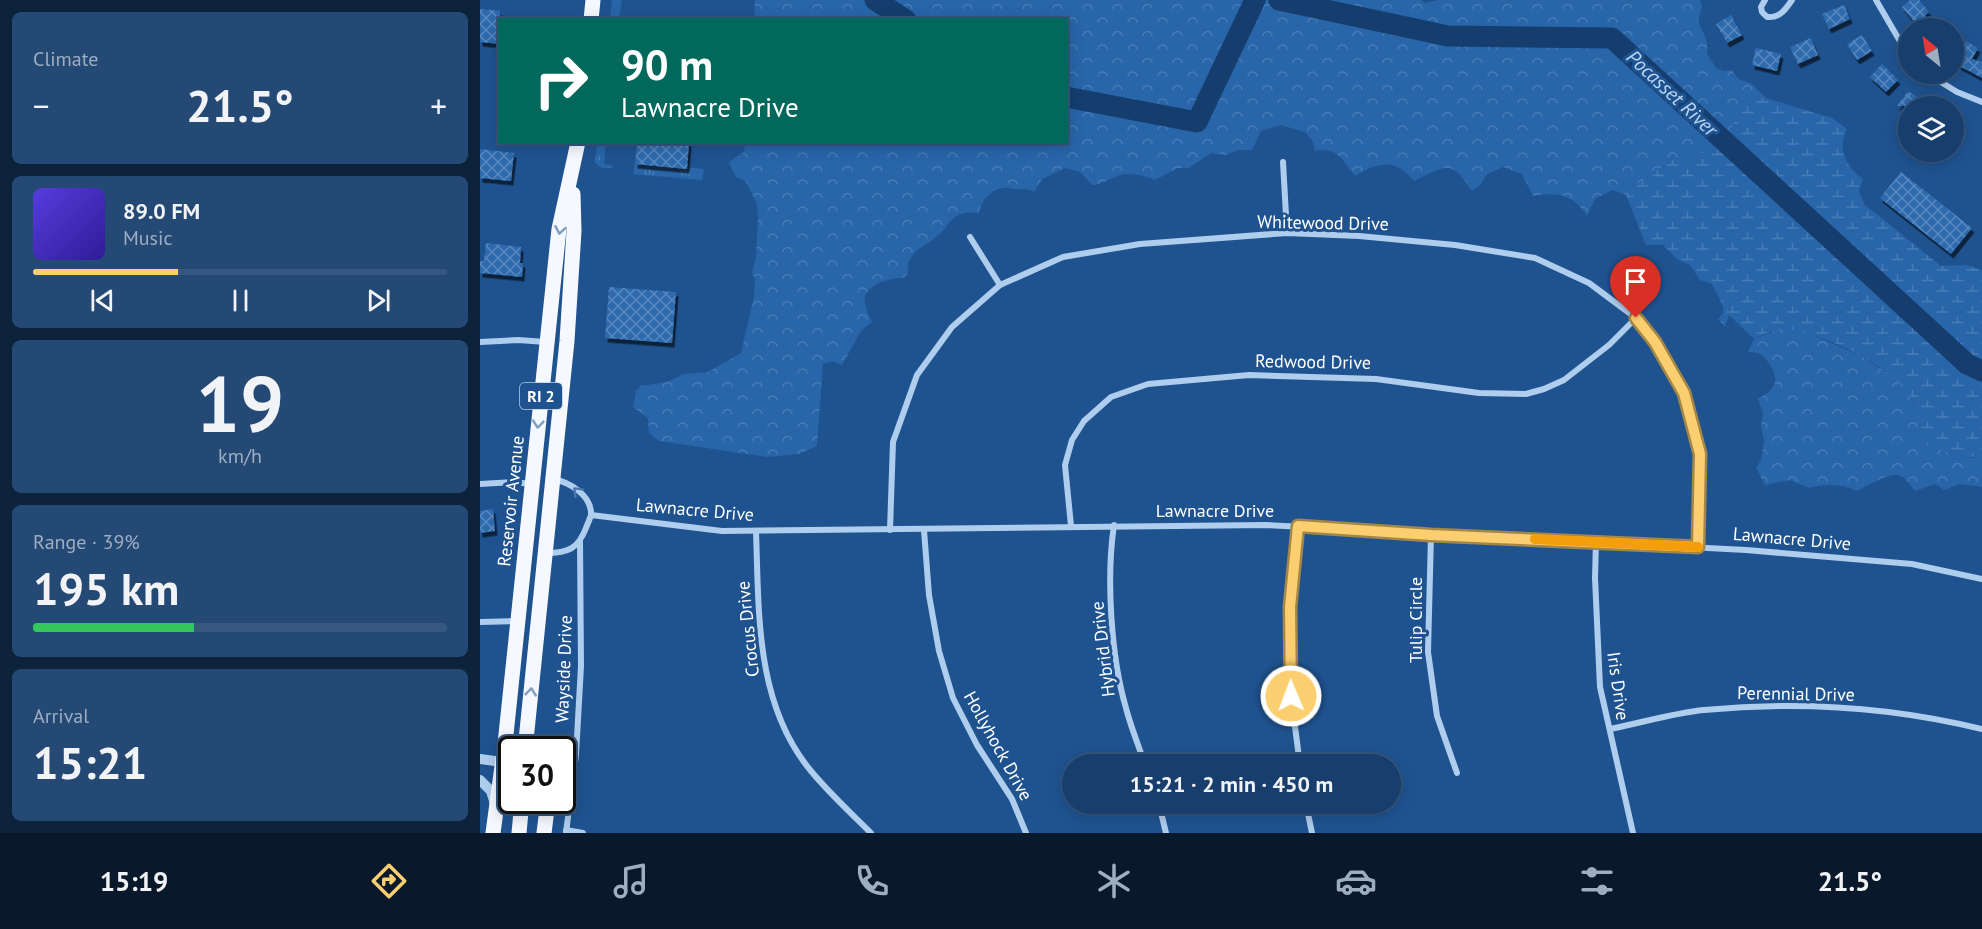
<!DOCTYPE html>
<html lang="en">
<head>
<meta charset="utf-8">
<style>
	:root { --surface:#173e6c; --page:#244974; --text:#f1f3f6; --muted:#9eaec2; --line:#36577f; --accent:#fbcf6f }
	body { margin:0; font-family:"PT Sans",sans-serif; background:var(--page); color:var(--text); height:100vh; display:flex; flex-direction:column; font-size:22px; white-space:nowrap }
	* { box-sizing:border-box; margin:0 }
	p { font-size:20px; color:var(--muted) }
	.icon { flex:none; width:33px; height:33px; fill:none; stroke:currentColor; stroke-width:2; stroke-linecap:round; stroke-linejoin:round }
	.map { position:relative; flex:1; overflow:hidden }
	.sheet { display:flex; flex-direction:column; gap:12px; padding:12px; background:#0d223b; width:480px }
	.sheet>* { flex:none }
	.hud { position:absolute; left:18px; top:18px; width:570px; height:126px; border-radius:0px; box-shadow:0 3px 15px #0003,0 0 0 2px var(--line); background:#00695c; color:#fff; overflow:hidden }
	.needle { width:39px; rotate:330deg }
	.fabs { position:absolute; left:1418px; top:18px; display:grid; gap:12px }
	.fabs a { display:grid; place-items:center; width:66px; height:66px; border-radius:50%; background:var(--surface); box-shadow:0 3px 15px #0003,0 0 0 2px var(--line); font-size:30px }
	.speed { position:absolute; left:18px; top:736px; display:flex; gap:12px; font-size:30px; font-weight:700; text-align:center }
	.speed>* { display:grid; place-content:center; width:78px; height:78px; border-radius:50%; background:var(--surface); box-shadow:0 3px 15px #0003,0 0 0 2px var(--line); line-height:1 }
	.speed .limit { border:3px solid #111; border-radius:9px; background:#fff; color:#111 }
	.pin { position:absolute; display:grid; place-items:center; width:51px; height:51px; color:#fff; margin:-62px -26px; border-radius:50% 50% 50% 0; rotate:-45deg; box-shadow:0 0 6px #0007 }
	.pin .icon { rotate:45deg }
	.me { position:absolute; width:66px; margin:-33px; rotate:359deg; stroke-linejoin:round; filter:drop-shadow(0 0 4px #0008) }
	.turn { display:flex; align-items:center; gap:21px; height:126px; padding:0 24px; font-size:27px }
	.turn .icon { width:78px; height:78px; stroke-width:2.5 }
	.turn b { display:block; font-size:42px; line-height:51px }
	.big { font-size:45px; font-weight:700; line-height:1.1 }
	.sheet .tile { flex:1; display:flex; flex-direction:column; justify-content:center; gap:9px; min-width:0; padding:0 21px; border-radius:9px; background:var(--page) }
	.sheet .dial { align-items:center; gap:0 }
	.dial b { font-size:78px; line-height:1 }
	.song { display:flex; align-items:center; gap:18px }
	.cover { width:72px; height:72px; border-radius:9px; background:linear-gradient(135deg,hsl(250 70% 55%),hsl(250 70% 35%)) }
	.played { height:6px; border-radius:3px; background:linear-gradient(90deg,var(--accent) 35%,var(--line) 35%) }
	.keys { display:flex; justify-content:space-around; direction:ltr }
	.heat { display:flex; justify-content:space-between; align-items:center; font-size:33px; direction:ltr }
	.charge { height:9px; border-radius:4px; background:linear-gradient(90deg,#34c759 39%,var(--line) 0) }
	.trip { position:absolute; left:582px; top:754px; width:339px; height:60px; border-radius:30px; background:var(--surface); box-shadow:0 3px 15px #0003,0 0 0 2px var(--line); font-weight:700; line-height:60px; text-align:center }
	.tab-bar { display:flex; height:96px; justify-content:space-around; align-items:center; background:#09192b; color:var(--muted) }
	.tab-bar .icon { width:42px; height:42px }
	.tab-bar .current { color:var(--accent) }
	.tab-bar b { font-size:27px; color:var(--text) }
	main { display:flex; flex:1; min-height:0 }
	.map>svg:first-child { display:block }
	.grass { fill:url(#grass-tufts) }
	.forest { fill:url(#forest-crowns) }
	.wetland { fill:url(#wetland-marsh) }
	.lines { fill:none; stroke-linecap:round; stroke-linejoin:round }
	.river { stroke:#153e6f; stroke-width:21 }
	.building { fill:url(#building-cross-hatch); filter:url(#shadow) }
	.minor { stroke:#afcded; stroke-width:6 }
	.tertiary { stroke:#afcded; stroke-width:10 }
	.primary { stroke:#f5f9ff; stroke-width:15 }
	.oneway { stroke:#7f9ec2 }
	.oneway2 { stroke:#4a78ac }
	.route-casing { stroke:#a38748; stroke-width:15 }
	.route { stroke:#fbcf6f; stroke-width:10 }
	.slow { stroke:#f59e0b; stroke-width:10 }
	.labels { text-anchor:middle; stroke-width:6; stroke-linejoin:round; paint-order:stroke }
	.shield { fill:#1f5390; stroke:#bccbde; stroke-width:1.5 }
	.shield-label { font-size:16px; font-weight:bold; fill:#fff }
	.street-label { font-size:18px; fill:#fff; stroke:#1f5390 }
	.water-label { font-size:20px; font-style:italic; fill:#bbd6f4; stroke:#1f5390 }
</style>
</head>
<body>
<main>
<section class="sheet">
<div class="tile"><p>Climate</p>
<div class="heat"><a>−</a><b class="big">21.5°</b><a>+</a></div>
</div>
<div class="tile">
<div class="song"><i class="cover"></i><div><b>89.0 FM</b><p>Music</p></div></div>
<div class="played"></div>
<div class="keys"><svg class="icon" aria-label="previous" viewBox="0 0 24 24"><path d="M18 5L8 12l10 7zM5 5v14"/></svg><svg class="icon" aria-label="pause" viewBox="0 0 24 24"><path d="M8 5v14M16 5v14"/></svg><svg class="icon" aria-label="next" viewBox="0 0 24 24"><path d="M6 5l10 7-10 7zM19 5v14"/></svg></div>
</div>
<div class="tile dial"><b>19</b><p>km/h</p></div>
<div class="tile"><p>Range · 39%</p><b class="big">195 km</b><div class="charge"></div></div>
<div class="tile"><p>Arrival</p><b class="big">15:21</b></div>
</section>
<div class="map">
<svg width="1502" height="833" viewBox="0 0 1502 833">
	<defs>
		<pattern id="grass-tufts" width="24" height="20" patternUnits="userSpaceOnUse" patternTransform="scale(1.5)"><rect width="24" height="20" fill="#2865a9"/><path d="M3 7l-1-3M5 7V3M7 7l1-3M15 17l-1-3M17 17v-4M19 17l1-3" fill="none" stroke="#487cb6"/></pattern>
		<pattern id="forest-crowns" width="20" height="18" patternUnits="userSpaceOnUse" patternTransform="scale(1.5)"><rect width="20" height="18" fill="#2865a9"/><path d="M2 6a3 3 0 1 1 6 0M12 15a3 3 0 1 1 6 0" fill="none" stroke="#487cb6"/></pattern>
		<pattern id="wetland-marsh" width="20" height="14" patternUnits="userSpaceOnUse" patternTransform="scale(1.5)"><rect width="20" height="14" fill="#2865a9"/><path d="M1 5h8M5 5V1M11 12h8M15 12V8" fill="none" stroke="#487cb6"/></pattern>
		<pattern id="building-cross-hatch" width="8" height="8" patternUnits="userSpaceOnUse" patternTransform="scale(1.5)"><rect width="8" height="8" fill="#2e6aae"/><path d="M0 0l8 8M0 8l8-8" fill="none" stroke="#5888be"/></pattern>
		<filter id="shadow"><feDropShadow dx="2.5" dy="4.5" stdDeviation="0" flood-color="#0009"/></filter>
	</defs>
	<rect width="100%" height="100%" fill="#1f5390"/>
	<!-- grass -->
	<g class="grass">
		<polygon points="132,0 142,0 139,19 130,19"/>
		<polygon points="117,143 126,143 124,164 132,165 133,168 122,168 115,163"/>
		<polygon points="155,164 206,169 207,167 224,169 222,180 153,174"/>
	</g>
	<!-- forest -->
	<g class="forest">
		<path d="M275,0H941L944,3L959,0H1220L1222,7L1218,21L1227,41V54L1236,68L1244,71L1252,70L1258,79L1271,83L1286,98L1268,101L1247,142L1237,150L1194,159L1151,189L1146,195L1132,190L1115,199L1107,216C1093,194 1077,192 1053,196L1042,174L1023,167L1006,175L1001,184L992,191C971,158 965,166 934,181C915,158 899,162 875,176C862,160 857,146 835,151L833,142L825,132L801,125L781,131L772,150H758L746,155L731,153L709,168H698L675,180C666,176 652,173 641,175C631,177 623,185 612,185L600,172L585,168L562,179L554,192C547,188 543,190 535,189C532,189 529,187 525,188C510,189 502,200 499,213C495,213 489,212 485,213C471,215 469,225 461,233C447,247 425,250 428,274L423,278C410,278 381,285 385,304C386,310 390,317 392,322L381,331L362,365L352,361L343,364L337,446L319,454L287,457L179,441L169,433L168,418L153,407L156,391L161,386L187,382L204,374L228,372L261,353L274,297L275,279L272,273L276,256L278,218L277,204L265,180L256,177L249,162L264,152L265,143L586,142V20L274,19Z"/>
		<path d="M1302,328L1322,330L1381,356L1416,378L1427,390L1437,410L1440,436L1456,449L1492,458H1502V487L1480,484L1464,490L1455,484L1435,491C1430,485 1425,476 1417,475C1409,473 1385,487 1377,491C1364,484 1344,483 1329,488L1310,480L1285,485L1276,468L1281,460L1284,441L1281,426L1283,413L1278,399C1284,395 1294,390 1295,382C1297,373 1286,356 1278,353C1275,352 1272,352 1268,352L1274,339Z"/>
	</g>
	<!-- wetland -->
	<path class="wetland" d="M1286,98L1352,118L1367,129C1357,149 1365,166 1383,179L1379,191L1384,204L1461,266L1487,265L1502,270V458C1488,457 1456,452 1445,443C1435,434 1440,419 1436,408C1434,403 1431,397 1428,392C1413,367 1333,328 1304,329C1295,329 1283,335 1274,339L1249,315L1245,327L1238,319L1243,313V306L1232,284L1220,280L1210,265L1198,260L1183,245H1166L1146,195L1151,189L1194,159L1237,150L1247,142L1258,110L1268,101Z"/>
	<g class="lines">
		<!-- river -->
		<g class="river">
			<polyline points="395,0 426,20"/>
			<polyline points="799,0 968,36 1132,38 1487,364 1502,371"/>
			<polyline points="586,97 717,122 775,0"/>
		</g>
	</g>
	<!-- building -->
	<g class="building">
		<polygon points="1430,0 1439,0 1449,12 1445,16 1457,28 1436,28 1444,19 1436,24 1422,7"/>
		<polygon points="1364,5 1370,19 1349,29 1342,14"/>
		<polygon points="0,9 20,11 20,44 0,42"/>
		<polygon points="1251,15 1262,35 1247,43 1236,24"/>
		<polygon points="1382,35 1392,51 1377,60 1367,44"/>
		<polygon points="1331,38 1338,55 1318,64 1310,47"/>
		<polygon points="1486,41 1498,48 1492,59 1502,62 1502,78 1474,63"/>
		<polygon points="1276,48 1301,54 1297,71 1272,65"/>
		<polygon points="1402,64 1418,80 1406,92 1390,77"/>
		<polygon points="1428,91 1451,106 1417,106"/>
		<polygon points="157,142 209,142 207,169 155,164"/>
		<polygon points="0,149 34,153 31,181 0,178"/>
		<polygon points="1421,172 1492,228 1471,254 1400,198"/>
		<polygon points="6,243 41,247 40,263 43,263 42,277 0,273 0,261 4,261"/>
		<polygon points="129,287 196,292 192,343 125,338"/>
		<polygon points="13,509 15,531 0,533 0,511"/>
	</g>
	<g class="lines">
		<!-- minor -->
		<g class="minor">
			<path d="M1285,0L1281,7L1282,12L1287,17C1300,18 1305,10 1312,0"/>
			<polyline points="1396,0 1428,55"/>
			<polyline points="1448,74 1477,92 1502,102"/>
			<polyline points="803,162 807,233"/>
			<polyline points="490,237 520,285"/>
			<polyline points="0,342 38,340 66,342"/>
			<polyline points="0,484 34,482 51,484"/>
			<polyline points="111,515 242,531 785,525 1266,550 1432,564 1502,579"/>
			<path d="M634,525C626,578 631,657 646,708C651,728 659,746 665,765"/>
			<polyline points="591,526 585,465 592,440 604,421 631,397 668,384 769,375 896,379 999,393 1046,394 1064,389 1084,380 1129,345 1156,318"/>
			<polyline points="818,527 810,607 811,696 820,765"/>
			<polyline points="410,530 413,442 437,375 472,327 520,285 583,257 660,244 807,233 879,236 975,245 1055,258 1109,283 1148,312 1156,318 1175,342 1204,393 1220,454 1218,547"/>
			<polyline points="444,530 449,595 459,651 473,698 497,745 532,799 546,833"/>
			<path d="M276,531C279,612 275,704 331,771C349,793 371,813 391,833"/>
			<polyline points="951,535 948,652 957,716 977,773"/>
			<polyline points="1116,541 1115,578 1120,687 1153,833"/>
			<path d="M66,553C88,553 98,549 106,528C107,525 110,519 111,515C112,495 89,482 73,479"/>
			<polyline points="0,622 37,621"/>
			<path d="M1130,729C1161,723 1193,713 1224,710C1317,701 1412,707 1502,729"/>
			<polyline points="679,804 686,833"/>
			<polyline points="826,804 832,833"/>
			<polyline points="86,830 103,833"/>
			<polyline points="86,833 96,755 101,666 100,542"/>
		</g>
		<!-- tertiary -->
		<g class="tertiary">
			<polyline points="0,759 22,762"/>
			<polyline points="0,780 11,791 15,804"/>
		</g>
		<!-- primary -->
		<g class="primary">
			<polyline points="111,20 113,0"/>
			<polyline points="45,750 87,341 94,231 93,194"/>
			<polyline points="13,833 25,744 79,229 98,142"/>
			<polyline points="39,833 42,801"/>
			<polyline points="64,833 68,801"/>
		</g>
	</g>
	<!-- one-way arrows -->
	<defs><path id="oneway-chevron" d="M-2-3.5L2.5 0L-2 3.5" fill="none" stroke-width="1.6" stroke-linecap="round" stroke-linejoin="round" transform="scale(1.5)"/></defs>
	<g class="oneway">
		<use href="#oneway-chevron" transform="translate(80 230) rotate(100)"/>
		<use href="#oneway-chevron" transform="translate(58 424) rotate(96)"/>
		<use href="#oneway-chevron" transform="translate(51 692) rotate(-84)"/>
	</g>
	<use class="oneway2" href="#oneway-chevron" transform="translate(97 491) rotate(-135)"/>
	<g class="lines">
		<defs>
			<polyline id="route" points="811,696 810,607 818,526 951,535 1218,547 1220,454 1204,393 1175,342 1156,318"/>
		</defs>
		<!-- route casing -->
		<use href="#route" class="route-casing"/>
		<!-- route -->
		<use href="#route" class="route"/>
		<!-- slow -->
		<polyline class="slow" points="1055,539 1218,547"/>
	</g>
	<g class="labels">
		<!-- shield labels -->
		<rect class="shield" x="40" y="383" width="42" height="26" rx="4.5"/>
		<g class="shield-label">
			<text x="61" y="402">RI 2</text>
		</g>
		<!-- street labels -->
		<g class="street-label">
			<text transform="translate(843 223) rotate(1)" y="6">Whitewood Drive</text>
			<text transform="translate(833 362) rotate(1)" y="6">Redwood Drive</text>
			<text transform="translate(31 501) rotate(-84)" y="6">Reservoir Avenue</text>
			<text transform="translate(215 510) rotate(5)" y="6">Lawnacre Drive</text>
			<text x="735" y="517">Lawnacre Drive</text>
			<text transform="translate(1312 539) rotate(5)" y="6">Lawnacre Drive</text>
			<text transform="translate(936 620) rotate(-90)" y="6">Tulip Circle</text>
			<text transform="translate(268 629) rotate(-96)" y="6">Crocus Drive</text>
			<text transform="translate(623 649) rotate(-97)" y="6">Hybrid Drive</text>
			<text transform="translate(84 669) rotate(-88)" y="6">Wayside Drive</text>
			<text transform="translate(1138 686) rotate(82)" y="6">Iris Drive</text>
			<text transform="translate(1316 694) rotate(1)" y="6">Perennial Drive</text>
			<text transform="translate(518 746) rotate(61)" y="6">Hollyhock Drive</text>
		</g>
		<!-- water labels -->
		<g class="water-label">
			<text transform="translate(1192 93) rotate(43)" y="7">Pocasset River</text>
		</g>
	</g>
</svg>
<div class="fabs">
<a><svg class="needle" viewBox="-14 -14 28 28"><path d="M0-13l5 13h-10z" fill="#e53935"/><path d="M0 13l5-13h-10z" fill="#9eaec2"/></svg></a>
<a><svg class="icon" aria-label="layers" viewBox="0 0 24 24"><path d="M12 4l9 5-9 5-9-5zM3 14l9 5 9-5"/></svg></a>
</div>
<div class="speed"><div class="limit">30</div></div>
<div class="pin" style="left:1156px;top:318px;background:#d93025"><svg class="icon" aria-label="arrive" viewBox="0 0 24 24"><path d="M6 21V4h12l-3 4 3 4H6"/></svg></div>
<svg class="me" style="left:811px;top:696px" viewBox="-20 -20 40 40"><circle r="17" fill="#fbcf6f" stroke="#fff" stroke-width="3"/><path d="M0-11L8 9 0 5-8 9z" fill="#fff"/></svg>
<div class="trip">15:21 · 2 min · 450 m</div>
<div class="hud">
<div class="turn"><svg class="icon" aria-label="right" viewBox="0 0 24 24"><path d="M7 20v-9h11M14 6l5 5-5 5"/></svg><div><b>90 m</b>Lawnacre Drive</div></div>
</div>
</div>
</main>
<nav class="tab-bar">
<b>15:19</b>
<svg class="icon current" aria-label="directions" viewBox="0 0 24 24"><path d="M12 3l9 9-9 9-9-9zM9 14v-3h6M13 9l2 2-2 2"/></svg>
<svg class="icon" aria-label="music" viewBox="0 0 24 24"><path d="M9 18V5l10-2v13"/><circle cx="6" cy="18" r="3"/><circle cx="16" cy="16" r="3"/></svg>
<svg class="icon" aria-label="phone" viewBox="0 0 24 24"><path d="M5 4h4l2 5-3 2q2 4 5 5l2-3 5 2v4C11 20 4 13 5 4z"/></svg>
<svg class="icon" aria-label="climate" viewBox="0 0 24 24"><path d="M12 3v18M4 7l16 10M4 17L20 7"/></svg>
<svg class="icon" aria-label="car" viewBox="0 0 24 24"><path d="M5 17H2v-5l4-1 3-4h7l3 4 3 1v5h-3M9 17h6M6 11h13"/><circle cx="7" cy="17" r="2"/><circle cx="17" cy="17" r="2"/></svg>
<svg class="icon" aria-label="filters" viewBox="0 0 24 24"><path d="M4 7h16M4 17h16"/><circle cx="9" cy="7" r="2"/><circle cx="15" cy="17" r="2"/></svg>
<b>21.5°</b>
</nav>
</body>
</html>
